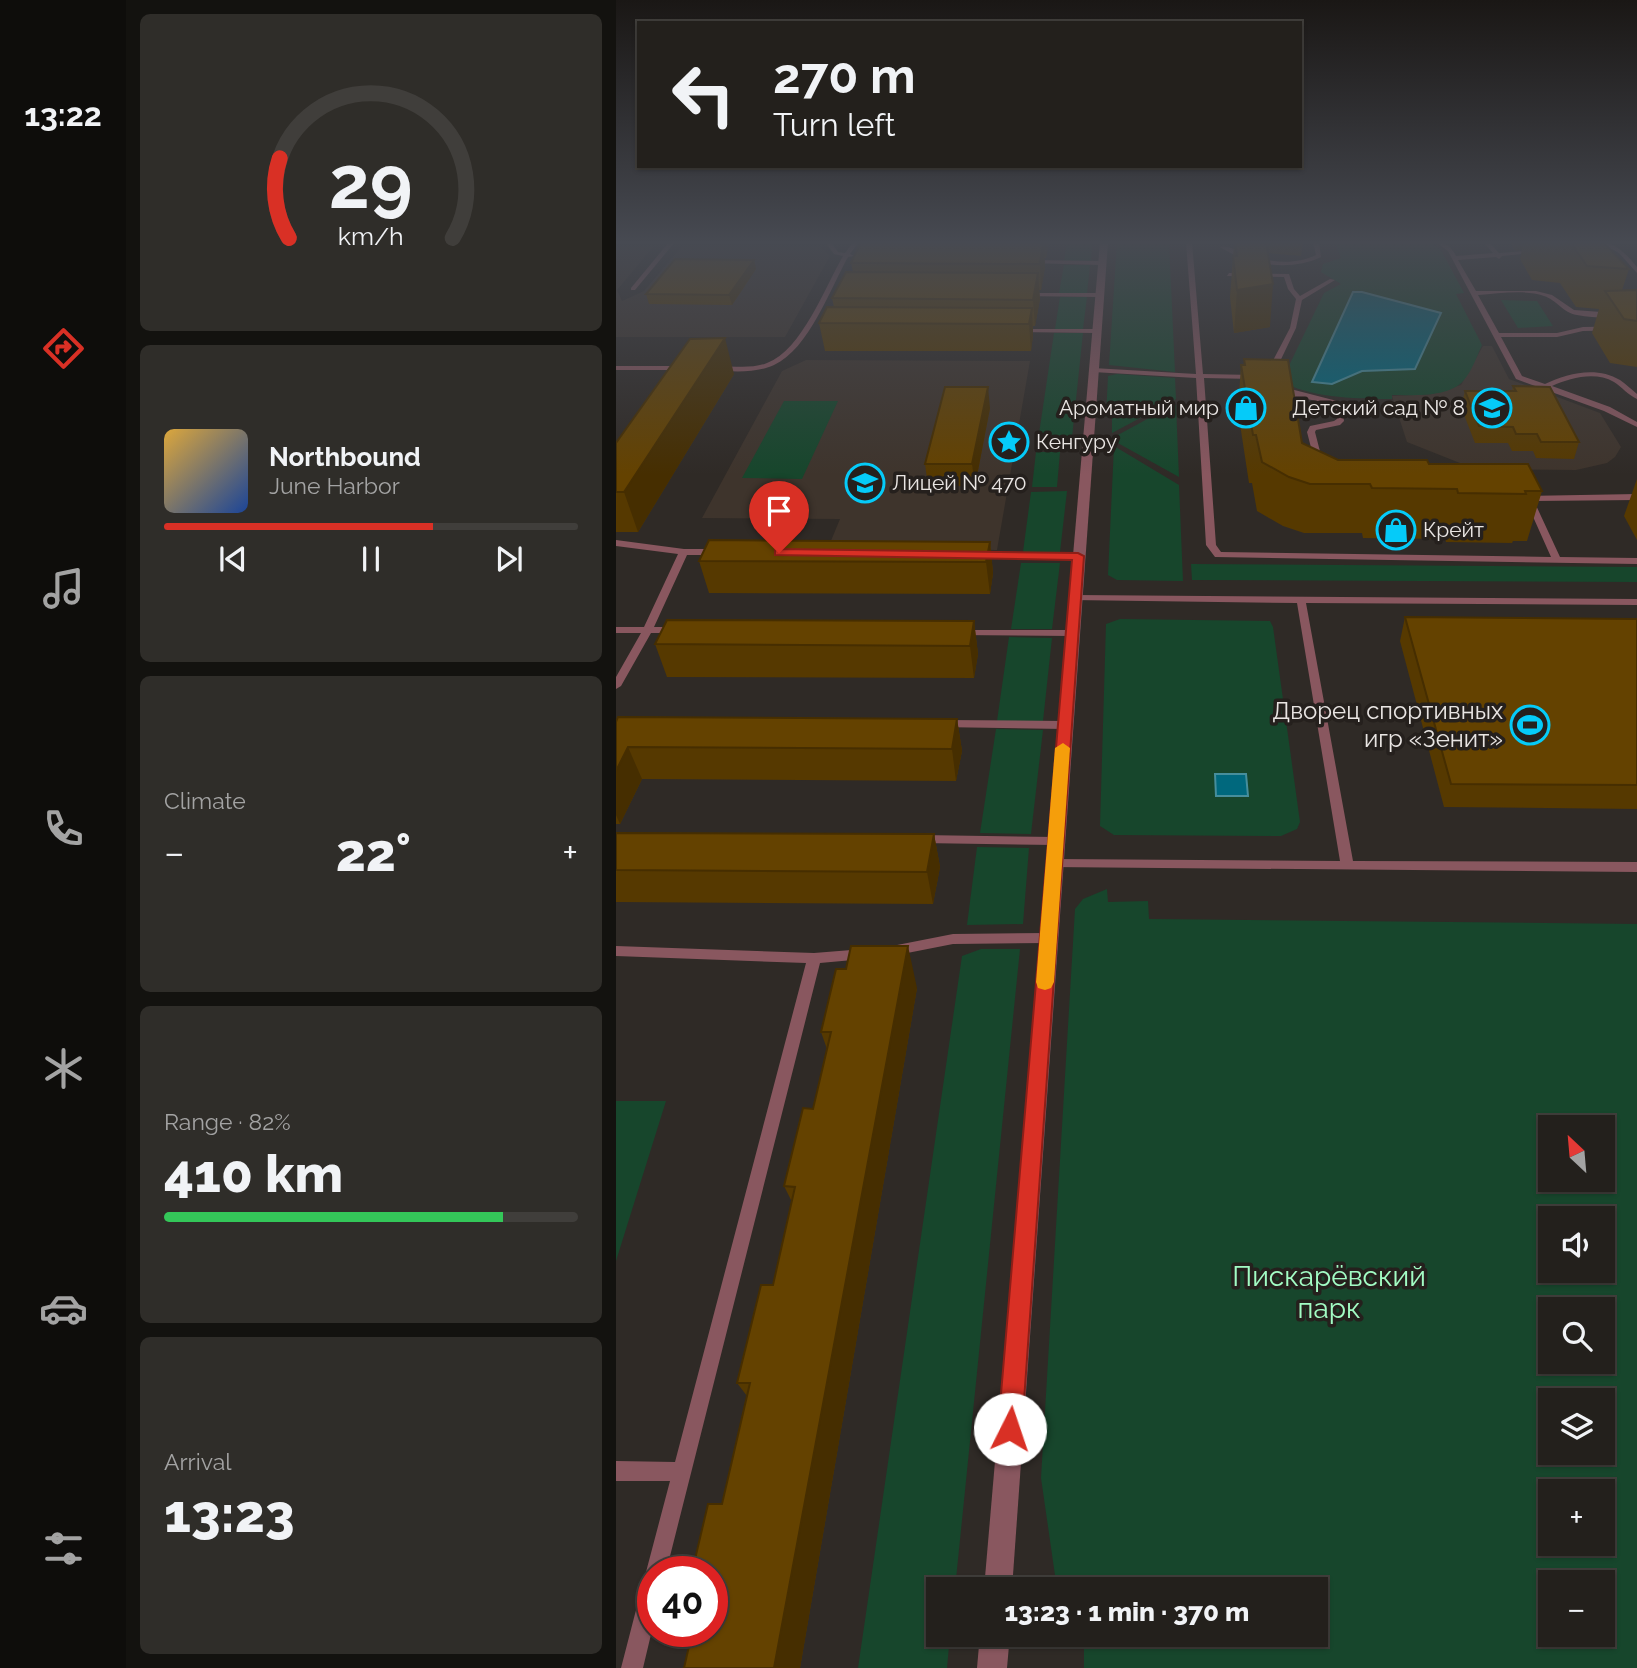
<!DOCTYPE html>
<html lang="en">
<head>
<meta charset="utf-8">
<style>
	:root { --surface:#23201c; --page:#2f2d29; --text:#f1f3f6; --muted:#a3a3a3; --line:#403e3b; --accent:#d93025 }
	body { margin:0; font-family:Raleway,sans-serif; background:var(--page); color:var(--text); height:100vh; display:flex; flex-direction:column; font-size:26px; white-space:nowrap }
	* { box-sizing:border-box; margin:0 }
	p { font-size:23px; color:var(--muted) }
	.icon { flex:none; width:38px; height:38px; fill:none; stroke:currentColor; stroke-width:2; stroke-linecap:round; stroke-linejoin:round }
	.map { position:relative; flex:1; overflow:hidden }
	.sheet { display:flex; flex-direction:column; gap:14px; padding:14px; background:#13120f; width:490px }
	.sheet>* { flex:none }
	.hud { position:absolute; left:21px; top:21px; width:665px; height:147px; border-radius:0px; box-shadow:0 2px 5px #0004,0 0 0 2px var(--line); background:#23201c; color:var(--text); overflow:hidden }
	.needle { width:46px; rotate:334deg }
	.tools { position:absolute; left:922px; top:1115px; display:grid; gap:14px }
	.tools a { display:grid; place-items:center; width:77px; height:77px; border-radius:0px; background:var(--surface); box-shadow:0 2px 5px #0004,0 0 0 2px var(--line); font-size:35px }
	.speed { position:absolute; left:21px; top:1556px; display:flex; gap:14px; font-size:35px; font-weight:700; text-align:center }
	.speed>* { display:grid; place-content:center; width:91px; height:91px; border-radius:50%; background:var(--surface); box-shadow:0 2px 5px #0004,0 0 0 2px var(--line); line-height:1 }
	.speed .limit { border:10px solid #d22; background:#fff; color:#111 }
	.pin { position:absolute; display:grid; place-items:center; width:60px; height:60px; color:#fff; margin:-72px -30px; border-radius:50% 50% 50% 0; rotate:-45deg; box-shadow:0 0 7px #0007 }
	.pin .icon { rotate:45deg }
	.me { position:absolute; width:77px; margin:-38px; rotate:4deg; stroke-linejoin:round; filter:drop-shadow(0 0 5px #0008) }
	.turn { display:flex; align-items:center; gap:24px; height:147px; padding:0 21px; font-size:32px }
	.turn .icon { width:91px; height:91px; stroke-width:2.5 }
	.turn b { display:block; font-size:49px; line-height:60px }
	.big { font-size:52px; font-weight:800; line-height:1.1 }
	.sheet .widget { flex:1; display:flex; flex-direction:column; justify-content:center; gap:10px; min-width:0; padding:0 24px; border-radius:10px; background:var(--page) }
	.sheet .dial { align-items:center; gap:0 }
	.dial svg { height:182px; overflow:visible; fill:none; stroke:var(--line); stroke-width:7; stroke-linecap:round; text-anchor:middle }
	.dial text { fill:var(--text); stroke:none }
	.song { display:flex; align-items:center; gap:21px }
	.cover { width:84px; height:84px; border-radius:10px; background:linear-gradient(135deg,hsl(40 70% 55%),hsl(220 70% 35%)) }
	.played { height:7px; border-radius:4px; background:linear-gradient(90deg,var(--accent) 65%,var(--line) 65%) }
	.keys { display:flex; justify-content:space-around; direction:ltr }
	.heat { display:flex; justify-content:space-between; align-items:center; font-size:38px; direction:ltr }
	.charge { height:10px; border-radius:5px; background:linear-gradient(90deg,#34c759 82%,var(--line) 0) }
	.trip { position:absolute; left:310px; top:1577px; width:402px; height:70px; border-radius:0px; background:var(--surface); box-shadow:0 2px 5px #0004,0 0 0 2px var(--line); font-weight:800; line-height:70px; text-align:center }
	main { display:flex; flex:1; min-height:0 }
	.tab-bar { display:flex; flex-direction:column; width:126px; justify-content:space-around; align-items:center; background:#0e0d0b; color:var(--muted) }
	.tab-bar .icon { width:49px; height:49px }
	.tab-bar .active { color:var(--accent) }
	.tab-bar b { font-size:32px; color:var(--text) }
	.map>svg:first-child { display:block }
	.built { fill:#3e342c }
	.green { fill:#17462c; fill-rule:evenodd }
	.water { fill:#00687d; stroke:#468e9c; stroke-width:2 }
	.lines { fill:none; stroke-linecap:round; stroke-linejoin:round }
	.service { fill:#89575f; fill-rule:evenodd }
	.tertiary { fill:#89575f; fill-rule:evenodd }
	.wall { fill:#563900 }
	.shaded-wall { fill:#462e00 }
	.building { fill:#644200; stroke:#462e00; stroke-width:2 }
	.route { fill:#d93025; stroke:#8d1f18; stroke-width:2 }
	.slow { fill:#f59e0b }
	.labels { text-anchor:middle; stroke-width:7; stroke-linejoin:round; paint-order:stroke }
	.far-poi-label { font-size:21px; fill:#e9e5e3; stroke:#25201d; text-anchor:start }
	.poi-label { font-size:24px; fill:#e9e5e3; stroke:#25201d; text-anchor:end }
	.near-park-label { font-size:28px; fill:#a2fcc4; stroke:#25201d }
</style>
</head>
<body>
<main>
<nav class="tab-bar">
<b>13:22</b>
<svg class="icon active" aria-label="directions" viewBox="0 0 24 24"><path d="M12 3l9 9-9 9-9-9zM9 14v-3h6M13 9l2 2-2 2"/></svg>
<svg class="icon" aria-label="music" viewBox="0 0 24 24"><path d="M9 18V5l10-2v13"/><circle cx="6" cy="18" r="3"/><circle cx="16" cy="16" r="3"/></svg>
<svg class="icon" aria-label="phone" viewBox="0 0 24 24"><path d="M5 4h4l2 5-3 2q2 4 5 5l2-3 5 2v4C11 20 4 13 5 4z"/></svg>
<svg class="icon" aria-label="climate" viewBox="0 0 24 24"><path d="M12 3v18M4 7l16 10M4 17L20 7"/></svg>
<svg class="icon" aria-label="car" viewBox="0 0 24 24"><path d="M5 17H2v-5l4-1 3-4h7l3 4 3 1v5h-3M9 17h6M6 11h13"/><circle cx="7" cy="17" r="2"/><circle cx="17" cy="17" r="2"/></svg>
<svg class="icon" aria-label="filters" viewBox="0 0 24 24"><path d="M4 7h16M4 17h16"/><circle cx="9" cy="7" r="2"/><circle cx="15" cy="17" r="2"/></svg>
</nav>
<section class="sheet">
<div class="widget dial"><svg viewBox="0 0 100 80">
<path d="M14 69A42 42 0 1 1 86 69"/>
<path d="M14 69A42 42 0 0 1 10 34" stroke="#d93025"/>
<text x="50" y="56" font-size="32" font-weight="700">29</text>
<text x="50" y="72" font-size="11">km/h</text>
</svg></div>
<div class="widget">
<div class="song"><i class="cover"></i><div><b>Northbound</b><p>June Harbor</p></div></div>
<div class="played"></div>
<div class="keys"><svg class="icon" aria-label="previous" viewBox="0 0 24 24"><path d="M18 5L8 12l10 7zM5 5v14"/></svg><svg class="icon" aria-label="pause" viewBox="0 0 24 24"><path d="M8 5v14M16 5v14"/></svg><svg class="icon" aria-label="next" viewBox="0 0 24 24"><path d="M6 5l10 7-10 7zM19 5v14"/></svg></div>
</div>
<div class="widget"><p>Climate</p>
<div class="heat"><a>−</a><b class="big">22°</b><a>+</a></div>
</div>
<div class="widget"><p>Range · 82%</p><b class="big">410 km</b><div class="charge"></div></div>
<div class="widget"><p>Arrival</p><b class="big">13:23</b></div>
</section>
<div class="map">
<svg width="1021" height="1668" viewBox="0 0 1021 1668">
	<rect width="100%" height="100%" fill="#2f2a26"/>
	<!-- built -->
	<g class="built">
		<polygon points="67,245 204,246 214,256 169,337 0,337 0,246 38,246 1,290 6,301 28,291"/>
		<polygon points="867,346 876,346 893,379 984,413 1005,447 999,457 991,463 960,470 859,469 791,442 776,396 816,394 845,385"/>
		<polygon points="190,360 414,361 381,550 212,548 224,519 86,518 166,371"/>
	</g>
	<!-- green -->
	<g class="green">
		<polygon points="451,242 476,242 475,261 448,261"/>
		<polygon points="501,242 553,242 559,372 493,365"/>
		<path d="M719,242H815L825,250L848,293L840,294L866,345C861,356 856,371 848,380C833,398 797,395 776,395V399C746,399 698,398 671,384L668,376L708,293L725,284L705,272L707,264L725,258Z"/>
		<polygon points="448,265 474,265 471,293 443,293"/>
		<polygon points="444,297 471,297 467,329 439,329"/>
		<polygon points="885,300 921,301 937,326 902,328"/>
		<polygon points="438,333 467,333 455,447 421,447"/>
		<polygon points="501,374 559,378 560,399 496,433 496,417 490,417 492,376"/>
		<polygon points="168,401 222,401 186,479 126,478"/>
		<polygon points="557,405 560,405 563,477 500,442 500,436"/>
		<polygon points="498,446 563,485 567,581 501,580 492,575"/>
		<polygon points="420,452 444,452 441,487 416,487"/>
		<polygon points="451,491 444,552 407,552 415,492"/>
		<polygon points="405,563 444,563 436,629 395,629"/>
		<polygon points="575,564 1021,567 1021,582 576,580"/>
		<polygon points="504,619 654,621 657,627 684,822 681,829 665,836 498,835 484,826 490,624"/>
		<polygon points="393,637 436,638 427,721 381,721"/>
		<polygon points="380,729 427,730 415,834 364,833"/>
		<polygon points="361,847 413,848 407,924 351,925"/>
		<path d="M491,889L492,902L532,901L533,919L1021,924V1668H468V1635L700,1634V1589H441L425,1478L459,909L467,899ZM934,1127H987V1180H934ZM934,1218H987V1270H934ZM934,1309H987V1362H934ZM934,1400H987V1452H934ZM934,1491H987V1544H934ZM934,1582H987V1634H934Z"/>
		<polygon points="365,949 404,949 339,1589 322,1589 322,1634 334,1635 331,1668 242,1668 346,956"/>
		<polygon points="0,1101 50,1101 0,1261"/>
	</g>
	<!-- water -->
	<g class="water">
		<polygon points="737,292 746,292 825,313 799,369 746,371 716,384 696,382"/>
		<polygon points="599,774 630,774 632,796 600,796"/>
	</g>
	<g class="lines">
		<!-- service -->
		<g class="service">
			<polygon points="53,242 59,242 19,290 15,290 15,288"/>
			<path d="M209,242H215L222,252L229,253L237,242H243L234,254L238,256L232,257C214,289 193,349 158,365C141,373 117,372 98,370V366H101C117,366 136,369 151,363C186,350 209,287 227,256L218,254Z"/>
			<polygon points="570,242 576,242 587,374 638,375 642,377 638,379 588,378 600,545 605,552 935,557 910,501 906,498 907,496 1021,494 1021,500 918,501 944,557 1021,558 1021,564 599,557 590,545 580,378 477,372 473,370 477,368 580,374"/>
			<path d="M697,242H703L705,257C674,272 632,265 604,247C612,245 621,251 630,254C653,262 677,266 700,255Z"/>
			<path d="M820,242C830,242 836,248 840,256L877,253L867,242H873L883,253L922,250L925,252L886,256L883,259L880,257L842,260L860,291H920L936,295L958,310L999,313L1021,318V322C1001,316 981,319 961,315C947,313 941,300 928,296C908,289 882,294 862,295L883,333H941L967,327L1021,326V330L967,331L941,337H885L906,376L929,384C951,373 981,366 1004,380C1010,384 1015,389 1021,394V399C1012,395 1006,387 998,382C979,371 954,378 936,386L994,407L1021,422V427L988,411L900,379L832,251Z"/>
			<path d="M983,242C1000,242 1011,255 1021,267V273L1003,253Z"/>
			<polygon points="413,260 486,261 489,263 486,265 411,263"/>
			<polygon points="613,273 673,274 678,289 684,296 714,279 719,280 686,300 680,328 657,376 650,374 674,328 680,299 672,289 668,277 611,276"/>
			<polygon points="406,293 483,293 486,295 483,297 404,296 403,295"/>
			<polygon points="403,329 480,329 483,331 480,333 401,332 401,330"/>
			<polygon points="0,366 69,366 73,368 69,370 0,370"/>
			<polygon points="659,385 725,402 728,421 724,425 700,430 699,432 707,463 706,465 699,463 691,432 694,426 718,421 721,419 718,404 679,397 659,389"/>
			<polygon points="0,540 68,549 104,549 109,552 104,555 71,555 38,627 60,627 65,630 60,633 35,633 5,686 0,689 0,677 25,633 0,633 0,627 28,627 62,554 0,546"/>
			<polygon points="360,552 462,553 467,556 462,559 357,557 357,553"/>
			<polygon points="459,595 1021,599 1021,605 690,603 737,861 1021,862 1021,872 434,867 432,864 434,861 438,859 724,861 681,603 456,600 454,598"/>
			<polygon points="344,630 456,630 461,633 456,636 340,635 339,633"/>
			<polygon points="326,720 448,721 454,725 448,729 322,727 320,724 322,721"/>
			<polygon points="305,835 439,837 445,841 439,845 305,843 299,839"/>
			<polygon points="432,933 437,934 439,938 437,942 432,943 337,944 276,956 271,955 269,951 271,947 276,946 337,934"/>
			<polygon points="0,946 198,953 248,949 253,950 255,954 253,958 248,959 204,963 50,1572 37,1572 37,1626 27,1668 5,1668 27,1583 31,1575 30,1572 54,1481 0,1481 0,1461 59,1462 190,963 0,956"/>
		</g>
		<!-- tertiary -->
		<g class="tertiary">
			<polygon points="484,242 492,242 396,1589 368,1589"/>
			<polygon points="364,1634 394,1634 391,1668 361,1668"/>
		</g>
	</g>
	<!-- wall -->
	<g class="wall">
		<polygon points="245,242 433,242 430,258 428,258 429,267 425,290 423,290 424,299 419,326 417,326 417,335 415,351 209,351 203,323 218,307 216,298 237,272 235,263"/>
		<polygon points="616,242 687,242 685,256 652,253 654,327 618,333 614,297 618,244"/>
		<polygon points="894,242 987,242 1013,269 1006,290 1021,290 1021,367 994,363 976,333 983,309 960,307 944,283 916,280 904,259 906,249 899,251"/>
		<polygon points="138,260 140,269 116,305 33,304 30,294"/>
		<polygon points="628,359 686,443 722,460 813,464 926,491 911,541 897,541 896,543 830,542 829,539 747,538 746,533 688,533 667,526 641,511 636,483 633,483 622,411 625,365 628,365"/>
		<polygon points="118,374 22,532 0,532 0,443"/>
		<polygon points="897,386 963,442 958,459 920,458 917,451 896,451 892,443 859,443 845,407 849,391 896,391"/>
		<polygon points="374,408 359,486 312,486 309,464"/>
		<polygon points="1021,479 1021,540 1008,516"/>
		<polygon points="374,542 377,573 374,594 93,593 83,561"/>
		<polygon points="789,617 1021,619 1021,809 828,807 784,641"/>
		<polygon points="358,621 362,654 358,678 51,677 39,644"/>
		<polygon points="341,719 346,751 340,781 26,779 4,824 0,824 0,722"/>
		<polygon points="0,833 318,834 324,867 317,904 0,902"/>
		<polygon points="301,988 184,1668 68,1668 74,1641 61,1633 106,1504 131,1396 121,1383 157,1285 176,1202 168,1186 197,1109 211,1049 205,1032"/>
	</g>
	<!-- shaded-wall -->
	<g class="shaded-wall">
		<polygon points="428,242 429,267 425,290 424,264"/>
		<polygon points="429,242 433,242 430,258"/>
		<polygon points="901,242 908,242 906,249 899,251"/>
		<polygon points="138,260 140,269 116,305 113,295"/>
		<polygon points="422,273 424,299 419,326 417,300"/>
		<polygon points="657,284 654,327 618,333 621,290"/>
		<polygon points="416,308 417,335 415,351 413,324"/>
		<polygon points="109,338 118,374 22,532 8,492"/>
		<polygon points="372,387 374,408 359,486 356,464"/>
		<polygon points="374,542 377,573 374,594 370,562"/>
		<polygon points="358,621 362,654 358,678 354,646"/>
		<polygon points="341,719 346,751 340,781 336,749"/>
		<polygon points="12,747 26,779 4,824 0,815 0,771"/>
		<polygon points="318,834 324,867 317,904 311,872"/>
		<polygon points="292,946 301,988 184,1668 158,1668"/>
	</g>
	<!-- building -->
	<g class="building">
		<polygon points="245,242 427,242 424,264 235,263"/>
		<polygon points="619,242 650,242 657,284 621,290 617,256 621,256"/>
		<polygon points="949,242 987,242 1013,269 971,266 955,243"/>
		<polygon points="59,259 138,260 113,295 30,294"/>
		<polygon points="230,272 422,273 417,300 216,298"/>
		<polygon points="1021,290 1021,321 1008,319 989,291"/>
		<polygon points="211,307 416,308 413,324 203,323"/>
		<polygon points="109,338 8,492 0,492 0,443 74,339"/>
		<polygon points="628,359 672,360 686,443 722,460 811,460 813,464 912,464 926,491 909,491 910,494 842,493 841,489 756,488 754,484 694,484 673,477 646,462 640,435 637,435 625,365 629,365"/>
		<polygon points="897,386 934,387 963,442 925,442 921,434 900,434 897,427 863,426 849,391 900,391"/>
		<polygon points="329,387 372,387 356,464 309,464"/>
		<polygon points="93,540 374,542 370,562 83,561"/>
		<polygon points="789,617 1021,619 1021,785 835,784"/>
		<polygon points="51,620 358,621 354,646 39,644"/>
		<polygon points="2,717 341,719 336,749 12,747 0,771 0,722"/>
		<polygon points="0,833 318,834 311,872 0,870"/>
		<polygon points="235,946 292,946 158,1668 68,1668 76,1633 61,1633 62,1631 96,1631 96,1572 76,1572 92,1504 106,1504 134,1383 121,1383 145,1285 157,1285 179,1187 168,1186 187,1108 197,1109 215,1032 205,1032 220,969 230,969"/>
	</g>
	<!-- sky -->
	<linearGradient id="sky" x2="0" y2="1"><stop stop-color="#1a1715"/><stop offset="0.51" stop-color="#474a52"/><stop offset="1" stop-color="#474a52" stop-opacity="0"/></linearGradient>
	<rect width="1021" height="475" fill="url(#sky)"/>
	<!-- route -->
	<polygon class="route" points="163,549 462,553 468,556 406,1429 403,1437 394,1441 386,1437 382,1429 456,560 159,555 159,550"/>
	<!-- slow -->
	<polygon class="slow" points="447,743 454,748 438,982 435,988 429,990 422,988 420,982 439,748"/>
	<!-- icons -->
	<defs>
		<symbol id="shop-ring" viewBox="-11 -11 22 22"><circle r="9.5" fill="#25201d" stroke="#05cbf9" stroke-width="1.5"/><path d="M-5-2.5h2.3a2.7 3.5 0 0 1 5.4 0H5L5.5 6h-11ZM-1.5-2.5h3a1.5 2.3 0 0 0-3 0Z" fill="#05cbf9"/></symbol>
		<symbol id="school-ring" viewBox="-11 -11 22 22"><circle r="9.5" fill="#25201d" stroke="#05cbf9" stroke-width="1.5"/><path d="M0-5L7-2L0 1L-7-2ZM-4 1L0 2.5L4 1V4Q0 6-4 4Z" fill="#05cbf9"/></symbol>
		<symbol id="sight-ring" viewBox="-11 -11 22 22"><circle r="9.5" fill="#25201d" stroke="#05cbf9" stroke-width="1.5"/><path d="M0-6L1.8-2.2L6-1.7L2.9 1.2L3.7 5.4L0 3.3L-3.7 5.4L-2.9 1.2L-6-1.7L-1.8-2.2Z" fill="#05cbf9"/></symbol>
		<symbol id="stadium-ring" viewBox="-11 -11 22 22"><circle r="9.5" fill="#25201d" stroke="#05cbf9" stroke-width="1.5"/><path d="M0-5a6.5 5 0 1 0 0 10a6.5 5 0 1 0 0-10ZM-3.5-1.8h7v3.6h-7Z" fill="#05cbf9"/></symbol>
	</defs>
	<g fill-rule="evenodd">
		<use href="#shop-ring" x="608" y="386" width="44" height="44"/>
		<use href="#school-ring" x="854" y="386" width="44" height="44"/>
		<use href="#sight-ring" x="371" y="420" width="44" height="44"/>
		<use href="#school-ring" x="227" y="461" width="44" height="44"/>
		<use href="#shop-ring" x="758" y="508" width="44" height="44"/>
		<use href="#stadium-ring" x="892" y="703" width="44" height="44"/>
	</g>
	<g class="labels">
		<!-- far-poi labels -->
		<g class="far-poi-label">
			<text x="603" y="415" text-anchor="end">Ароматный мир</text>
			<text x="849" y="415" text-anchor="end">Детский сад № 8</text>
			<text x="420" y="449">Кенгуру</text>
			<text x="276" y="490">Лицей № 470</text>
			<text x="807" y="537">Крейт</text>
		</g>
		<!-- poi labels -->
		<g class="poi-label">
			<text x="887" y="719">Дворец спортивных<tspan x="887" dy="28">игр «Зенит»</tspan></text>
		</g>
		<!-- near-park labels -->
		<g class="near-park-label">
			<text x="713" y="1286">Пискарёвский<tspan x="713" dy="32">парк</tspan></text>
		</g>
	</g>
</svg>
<div class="tools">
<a><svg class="needle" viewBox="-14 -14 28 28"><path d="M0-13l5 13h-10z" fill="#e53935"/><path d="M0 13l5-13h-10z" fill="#a3a3a3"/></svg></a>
<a><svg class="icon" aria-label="sound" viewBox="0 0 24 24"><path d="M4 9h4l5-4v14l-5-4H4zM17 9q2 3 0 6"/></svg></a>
<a><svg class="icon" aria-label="search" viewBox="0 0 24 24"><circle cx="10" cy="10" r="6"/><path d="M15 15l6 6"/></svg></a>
<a><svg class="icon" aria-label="layers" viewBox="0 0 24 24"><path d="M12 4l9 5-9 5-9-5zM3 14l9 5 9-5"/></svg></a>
<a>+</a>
<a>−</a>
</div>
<div class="speed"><div class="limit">40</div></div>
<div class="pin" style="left:163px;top:553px;background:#d93025"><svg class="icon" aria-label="arrive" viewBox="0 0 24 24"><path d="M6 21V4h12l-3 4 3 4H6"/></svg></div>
<svg class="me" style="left:394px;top:1429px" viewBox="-20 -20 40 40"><circle r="19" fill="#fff"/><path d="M0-13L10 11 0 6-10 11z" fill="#d93025"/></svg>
<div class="trip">13:23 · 1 min · 370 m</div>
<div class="hud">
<div class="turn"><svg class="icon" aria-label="left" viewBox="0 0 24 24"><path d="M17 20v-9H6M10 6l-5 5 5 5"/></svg><div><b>270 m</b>Turn left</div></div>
</div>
</div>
</main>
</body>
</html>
